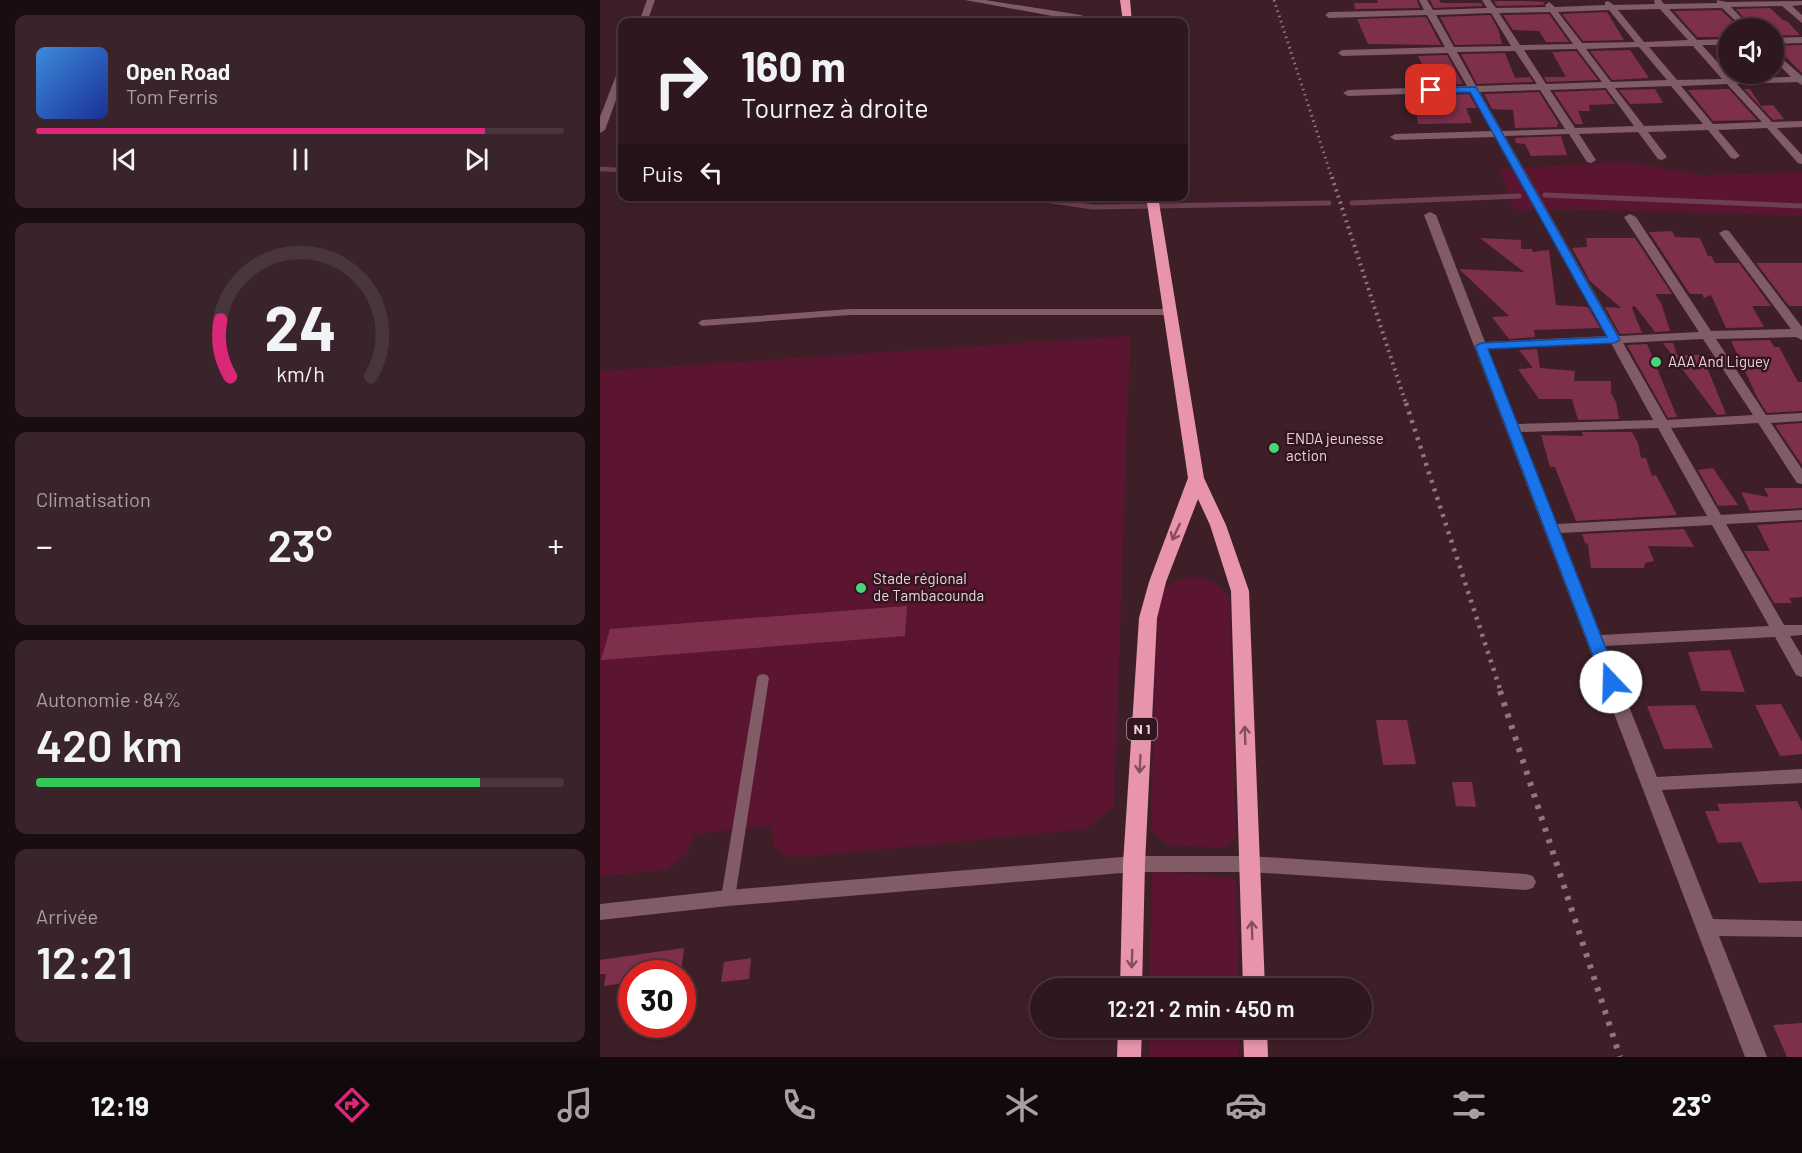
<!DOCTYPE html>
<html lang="fr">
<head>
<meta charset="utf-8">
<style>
	:root { --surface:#2e171e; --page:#3a242b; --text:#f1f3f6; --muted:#a79fa4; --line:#49363c; --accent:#db2777 }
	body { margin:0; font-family:Barlow,sans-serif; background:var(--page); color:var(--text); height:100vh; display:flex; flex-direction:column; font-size:22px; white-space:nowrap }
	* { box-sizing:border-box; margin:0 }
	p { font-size:20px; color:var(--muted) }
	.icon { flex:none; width:33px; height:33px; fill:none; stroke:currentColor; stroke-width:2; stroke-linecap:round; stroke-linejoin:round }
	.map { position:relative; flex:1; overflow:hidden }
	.details { display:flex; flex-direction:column; gap:15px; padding:15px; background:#190d10; width:600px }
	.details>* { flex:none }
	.guide { position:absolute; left:18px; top:18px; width:570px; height:183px; border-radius:12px; box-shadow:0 3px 9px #0003,0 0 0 2px var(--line); background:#2e171e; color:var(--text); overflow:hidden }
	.tools { position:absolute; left:1118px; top:18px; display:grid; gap:12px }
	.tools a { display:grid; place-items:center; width:66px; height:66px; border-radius:50%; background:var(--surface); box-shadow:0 3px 9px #0003,0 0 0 2px var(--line); font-size:30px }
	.speed { position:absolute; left:18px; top:960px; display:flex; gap:12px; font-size:30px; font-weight:700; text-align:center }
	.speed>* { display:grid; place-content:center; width:78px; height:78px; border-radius:50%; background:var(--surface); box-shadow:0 3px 9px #0003,0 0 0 2px var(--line); line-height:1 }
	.speed .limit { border:9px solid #d22; background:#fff; color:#111 }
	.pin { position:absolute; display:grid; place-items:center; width:51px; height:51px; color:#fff; margin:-26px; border-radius:12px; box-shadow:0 3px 9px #0006 }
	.me { position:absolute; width:66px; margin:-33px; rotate:339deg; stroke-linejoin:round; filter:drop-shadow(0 0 4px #0008) }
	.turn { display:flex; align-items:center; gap:21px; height:126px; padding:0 24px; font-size:27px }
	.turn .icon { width:78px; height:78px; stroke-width:2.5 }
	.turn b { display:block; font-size:42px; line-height:51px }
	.then { display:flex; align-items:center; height:57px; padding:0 24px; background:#0003; gap:12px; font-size:22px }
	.big { font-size:45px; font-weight:600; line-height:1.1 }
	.details .widget { flex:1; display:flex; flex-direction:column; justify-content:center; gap:9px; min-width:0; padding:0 21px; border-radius:12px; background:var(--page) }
	.details .dial { align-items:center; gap:0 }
	.dial svg { height:156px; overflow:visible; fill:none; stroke:var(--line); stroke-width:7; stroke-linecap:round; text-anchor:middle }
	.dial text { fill:var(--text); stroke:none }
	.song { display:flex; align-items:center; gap:18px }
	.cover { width:72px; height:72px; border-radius:9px; background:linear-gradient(135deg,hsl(210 70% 55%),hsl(230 70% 35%)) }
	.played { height:6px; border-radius:3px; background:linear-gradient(90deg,var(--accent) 85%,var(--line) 85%) }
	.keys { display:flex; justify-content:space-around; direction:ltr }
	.heat { display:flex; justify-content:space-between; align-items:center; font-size:33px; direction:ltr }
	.charge { height:9px; border-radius:4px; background:linear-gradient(90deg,#34c759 84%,var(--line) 0) }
	.trip { position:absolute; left:430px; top:978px; width:342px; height:60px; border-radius:30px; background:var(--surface); box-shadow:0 3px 9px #0003,0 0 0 2px var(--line); font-weight:600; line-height:60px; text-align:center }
	.dock { display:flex; height:96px; justify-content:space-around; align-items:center; background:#12090c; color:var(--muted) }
	.dock .icon { width:42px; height:42px }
	.dock .current { color:var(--accent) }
	.dock b { font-size:27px; color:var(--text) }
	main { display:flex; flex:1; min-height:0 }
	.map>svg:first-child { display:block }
	.green { fill:#5b1531 }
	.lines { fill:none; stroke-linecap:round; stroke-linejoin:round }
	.stream-far1 { stroke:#6e3f52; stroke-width:4.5 }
	.stream { stroke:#6e3f52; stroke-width:5 }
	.building { fill:#7e2f4b }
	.service { fill:#815b66; fill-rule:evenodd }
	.minor { fill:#815b66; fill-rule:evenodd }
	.trunk { fill:#e894ad; fill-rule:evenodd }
	.rail-far3 { stroke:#91767d; stroke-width:3; stroke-dasharray:1.5 4; stroke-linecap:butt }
	.rail-far2 { stroke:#91767d; stroke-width:4; stroke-dasharray:2 4.5; stroke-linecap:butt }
	.rail-far1 { stroke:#91767d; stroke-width:4.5; stroke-dasharray:3 6; stroke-linecap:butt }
	.rail { stroke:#91767d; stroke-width:6; stroke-dasharray:4 8; stroke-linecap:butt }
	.oneway { stroke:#844e5f }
	.route { fill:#1a73e8; stroke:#114b97; stroke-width:1.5 }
	.poi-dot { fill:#48d778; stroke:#33151f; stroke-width:2 }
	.labels { text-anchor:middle; stroke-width:5; stroke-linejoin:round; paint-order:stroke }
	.shield { fill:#33151f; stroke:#b29aa0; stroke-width:1.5 }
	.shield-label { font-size:14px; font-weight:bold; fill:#e9d3d8 }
	.poi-label { font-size:15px; fill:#e9d3d8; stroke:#33151f; text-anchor:start }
</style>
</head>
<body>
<main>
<section class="details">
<div class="widget">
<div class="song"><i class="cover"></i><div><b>Open Road</b><p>Tom Ferris</p></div></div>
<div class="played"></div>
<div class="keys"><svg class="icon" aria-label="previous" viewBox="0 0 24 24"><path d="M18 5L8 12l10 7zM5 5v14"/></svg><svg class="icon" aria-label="pause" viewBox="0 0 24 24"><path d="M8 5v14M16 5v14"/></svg><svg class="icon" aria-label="next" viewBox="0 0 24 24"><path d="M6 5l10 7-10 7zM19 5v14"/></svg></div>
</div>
<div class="widget dial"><svg viewBox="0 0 100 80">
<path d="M14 69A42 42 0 1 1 86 69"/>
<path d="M14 69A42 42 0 0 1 9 40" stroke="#db2777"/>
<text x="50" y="56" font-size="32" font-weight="700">24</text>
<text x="50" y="72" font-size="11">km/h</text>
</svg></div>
<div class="widget"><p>Climatisation</p>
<div class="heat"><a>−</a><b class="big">23°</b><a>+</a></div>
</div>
<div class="widget"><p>Autonomie · 84%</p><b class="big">420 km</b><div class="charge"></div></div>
<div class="widget"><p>Arrivée</p><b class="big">12:21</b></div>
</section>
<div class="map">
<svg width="1202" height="1057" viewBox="0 0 1202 1057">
	<rect width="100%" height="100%" fill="#3e1f28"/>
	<!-- green -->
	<g class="green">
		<polygon points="1026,162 1103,175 1202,172 1202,216 1058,211 914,209 900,169"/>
		<polygon points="530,336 514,806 486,829 202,857 184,856 174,846 171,826 95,834 87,854 66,870 0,876 0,371"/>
		<path d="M595,577C611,580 621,585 630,599L634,800L636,837L624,848L568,845L551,831L557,604C564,585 574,578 595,577Z"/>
		<polygon points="552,870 636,879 638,988 550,988"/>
		<polygon points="550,1028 639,1028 639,1057 549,1057"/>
	</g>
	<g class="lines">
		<!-- stream-far1 -->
		<polyline class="stream-far1" points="0,169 22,170"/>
		<!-- stream -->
		<g class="stream">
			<polyline points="945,195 1202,206"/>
			<polyline points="419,196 492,207 729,203"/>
			<polyline points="752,203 919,196"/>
		</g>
	</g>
	<!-- building -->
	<g class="building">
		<polygon points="777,0 817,0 820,8 755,9 754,3 778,3"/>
		<polygon points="830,0 839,0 841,3 881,3 883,6 834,8"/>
		<polygon points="894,1 926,1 945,2 943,5 897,6"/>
		<polygon points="1170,8 1183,20 1187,21 1200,35 1173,36 1173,28 1153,28 1136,9"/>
		<polygon points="1121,10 1140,28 1128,28 1128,37 1097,37 1074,11"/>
		<polygon points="1007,12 1024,40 983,41 962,14"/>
		<polygon points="949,14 969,42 946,42 939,31 913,30 903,15"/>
		<polygon points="890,15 898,29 902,44 855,45 840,17"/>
		<polygon points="826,17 841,45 768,44 757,19"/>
		<polygon points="1202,45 1202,73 1174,46"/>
		<polygon points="1030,50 1049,78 1012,80 990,51"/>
		<polygon points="976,51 998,80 947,82 944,77 966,77 952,52"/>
		<polygon points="905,53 915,78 930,77 933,82 877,84 861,54"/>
		<polygon points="847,55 863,84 811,86 811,81 830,81 818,56"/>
		<polygon points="1055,89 1063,103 1030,104 1019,90"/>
		<polygon points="1129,89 1157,120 1113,121 1088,90"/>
		<polygon points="1144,89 1150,89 1161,106 1173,105 1184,119 1173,120"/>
		<polygon points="1005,90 1015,104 989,105 990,111 978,111 983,124 975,124 954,92"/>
		<polygon points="939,92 959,124 957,124 958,127 915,128 913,110 892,109 884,94"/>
		<polygon points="869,94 877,108 866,108 872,123 818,124 813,96"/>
		<polygon points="961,136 967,155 931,156 925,144 916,143 915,138"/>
		<polygon points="1072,231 1075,237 1100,238 1108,256 1111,256 1115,263 1139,263 1171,306 1152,306 1164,327 1126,328 1111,295 1104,298 1102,294 1090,294 1049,232"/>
		<polygon points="880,238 921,240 921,249 932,249 933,252 949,250 956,305 988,307 1000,328 934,330 935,337 909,339 892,317 909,316 859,269 924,272"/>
		<polygon points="986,238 1035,238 1072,294 1055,294 1061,303 1070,331 1055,332 1035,306 1030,308 1032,308 1042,333 1020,334 1005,307 1021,308 990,281 972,248 987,247"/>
		<polygon points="1156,263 1202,263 1202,306 1189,306"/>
		<polygon points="1170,340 1174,347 1179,347 1198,382 1202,382 1202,411 1167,413 1157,397 1131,341"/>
		<polygon points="1063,343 1073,343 1077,355 1102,355 1126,414 1117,415"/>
		<polygon points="1047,344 1077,417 1068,418 1027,345"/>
		<polygon points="937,349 940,368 975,371 974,381 1011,381 1011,393 1016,402 1019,419 978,420 972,399 939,399 918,369 933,368 919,350"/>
		<polygon points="1202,423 1202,465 1175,425"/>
		<polygon points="982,432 1032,432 1038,443 1041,458 1046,458 1052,476 1056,475 1077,515 976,521 955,467 950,467 941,435 983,436"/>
		<polygon points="1113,468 1138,505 1118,506 1098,470"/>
		<polygon points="1164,488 1202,488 1202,508 1150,511 1141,492 1169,497"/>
		<polygon points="1202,522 1202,597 1189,598 1192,603 1174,603 1144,551 1170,551 1157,525"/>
		<polygon points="1084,529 1094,547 1048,546 1054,561 1045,563 1044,568 991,568 988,544 985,543 982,534"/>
		<polygon points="307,606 305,636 1,660 10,629"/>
		<polygon points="1130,650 1145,692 1101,691 1088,652"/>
		<polygon points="1181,704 1202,742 1202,754 1180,756 1155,705"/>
		<polygon points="1095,705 1113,748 1064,749 1047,706"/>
		<polygon points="776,720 807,720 816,764 783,765"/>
		<polygon points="852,782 872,782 876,807 856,806"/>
		<polygon points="1197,801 1202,811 1202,881 1159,883 1141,842 1118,843 1105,811 1120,811 1117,804"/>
		<polygon points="84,948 81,974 32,974 32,982 4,986 6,974 0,974 0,960"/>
		<polygon points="151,958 149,979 121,982 124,962"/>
		<polygon points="1202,1023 1202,1057 1187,1057 1173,1025"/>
	</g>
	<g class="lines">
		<!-- service -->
		<g class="service">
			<polygon points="250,309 570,309 574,312 570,315 250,315 102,326 98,323 102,320"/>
			<polygon points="163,674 167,675 169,678 135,898 133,902 128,904 123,902 121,898 157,678 159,675"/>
		</g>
		<!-- minor -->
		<g class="minor">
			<polygon points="47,0 55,0 47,22 39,22"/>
			<polygon points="365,0 385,0 481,15 495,22 485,22"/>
			<path d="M819,0H827L833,10L887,8L882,0H890L896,8L946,7L945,5L949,2L955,7L1005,5V2L1008,1L1014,5L1055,4L1054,0H1061L1064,4L1117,3V0L1126,2L1202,1V5L1192,6L1202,15V23L1182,6L1131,7L1151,28H1143L1122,8L1069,9L1097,40L1128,39V45H1102L1132,78L1191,77L1173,59V51L1202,76V85L1197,82L1137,84L1172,122L1202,121V127L1177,128L1202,155V164L1198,163L1167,128L1118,130L1140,156L1135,159L1131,158L1108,130L1048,132L1067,157L1062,160L1058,159L1038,132L979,134L996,160L991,163L987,162L969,134L905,136L1019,336L1099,332L1024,217L1030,214L1036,217L1111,331L1191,329L1119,233L1125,230L1129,231L1202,327V340L1196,337L1116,339L1166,415L1202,413V421L1171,423L1202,469V484L1197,483L1158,423L1071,428L1121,515L1202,510V520L1126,524L1184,625H1202V635L1190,636L1202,656V677L1196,675L1175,637L1005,646L1057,777L1202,769V783L1062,790L1113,919L1202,921V937L1119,936L1167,1057H1145L824,215L830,212L836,215L885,342L1007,336L895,137L795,140L790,137L795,134L892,131L870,92L748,96L743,93L748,90L867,86L848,53L742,56L738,53L742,50L845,47L827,15L729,18L725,15L729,12L824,10ZM1060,9L1088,40L1044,42L1018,10ZM1009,10L1035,42L982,43L958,12ZM950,12L973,44L920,45L899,13ZM891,13L911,46L854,47L836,15ZM1093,46L1122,79L1077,80L1049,47ZM1039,47L1067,80L1011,82L986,49ZM977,49L1002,82L946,84L924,50ZM915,51L937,84L876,86L857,52ZM1127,84L1162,122L1113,124L1081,86ZM1071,86L1103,124L1044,126L1015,88ZM1006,88L1034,126L975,128L950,90ZM940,90L965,129L902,131L880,92ZM1103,339L1153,415L1067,420L1023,343ZM1011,343L1053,420L918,424L888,349ZM1058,428L1107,516L957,524L921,432ZM1112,525L1169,626L1001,635L961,533Z"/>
			<polygon points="1202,37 1202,43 1173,44 1173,38"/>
			<polygon points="22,70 22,84 5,130 0,133 0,117 17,73"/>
			<polygon points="534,856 649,856 926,874 933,876 936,882 933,888 926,890 649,872 534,872 128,906 0,920 0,904 128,890"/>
		</g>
		<!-- trunk -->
		<g class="trunk">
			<polygon points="520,0 530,0 532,22 523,22"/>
			<polygon points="546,196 558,196 604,478 626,525 649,591 665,988 643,988 631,591 610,525 598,499 566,582 557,618 545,864 542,988 520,988 523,864 539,618 549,582 588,478"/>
			<polygon points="518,1028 542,1028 541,1057 517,1057"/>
			<polygon points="643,1028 667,1028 668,1057 644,1057"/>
		</g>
		<!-- rail-far3 -->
		<polyline class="rail-far3" points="674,0 732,178"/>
		<!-- rail-far2 -->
		<polyline class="rail-far2" points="732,177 806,404"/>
		<!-- rail-far1 -->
		<polyline class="rail-far1" points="806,403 901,692"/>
		<!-- rail -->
		<polyline class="rail" points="900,691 1020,1057"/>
	</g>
	<!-- one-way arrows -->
	<defs><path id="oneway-shaft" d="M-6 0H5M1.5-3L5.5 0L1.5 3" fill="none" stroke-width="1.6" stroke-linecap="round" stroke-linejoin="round" transform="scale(1.5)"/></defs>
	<g class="oneway">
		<use href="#oneway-shaft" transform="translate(576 532) rotate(115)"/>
		<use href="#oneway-shaft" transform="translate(645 735) rotate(-92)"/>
		<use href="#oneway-shaft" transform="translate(540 764) rotate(93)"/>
		<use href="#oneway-shaft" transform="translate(652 930) rotate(-92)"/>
		<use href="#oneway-shaft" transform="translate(532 959) rotate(92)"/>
	</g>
	<!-- route -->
	<polygon class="route" points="876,87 1020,340 1014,343 888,349 1019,682 1016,686 1005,686 1003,682 875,346 881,343 1007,337 870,92 831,93 827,90 831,88"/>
	<!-- markers -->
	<g class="poi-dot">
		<circle cx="1056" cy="362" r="6"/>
		<circle cx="674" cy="448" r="6"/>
		<circle cx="261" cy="588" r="6"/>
	</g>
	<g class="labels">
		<!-- shield labels -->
		<rect class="shield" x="527" y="718" width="30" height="22" rx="4.5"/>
		<g class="shield-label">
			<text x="542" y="734">N 1</text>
		</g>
		<!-- poi labels -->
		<g class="poi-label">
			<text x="1068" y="367">AAA And Liguey</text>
			<text x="686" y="444">ENDA jeunesse<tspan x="686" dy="17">action</tspan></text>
			<text x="273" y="584">Stade régional<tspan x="273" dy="17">de Tambacounda</tspan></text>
		</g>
	</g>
</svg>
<div class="tools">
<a><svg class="icon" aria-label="sound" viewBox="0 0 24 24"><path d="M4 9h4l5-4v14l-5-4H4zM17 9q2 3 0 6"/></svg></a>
</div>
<div class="speed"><div class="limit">30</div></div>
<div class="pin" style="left:831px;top:90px;background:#d93025"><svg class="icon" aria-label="arrive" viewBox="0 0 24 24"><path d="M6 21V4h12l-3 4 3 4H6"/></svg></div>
<svg class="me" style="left:1011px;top:682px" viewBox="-20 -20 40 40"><circle r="19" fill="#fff"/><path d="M0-13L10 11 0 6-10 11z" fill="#1a73e8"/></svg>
<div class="trip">12:21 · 2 min · 450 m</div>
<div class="guide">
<div class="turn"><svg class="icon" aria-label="right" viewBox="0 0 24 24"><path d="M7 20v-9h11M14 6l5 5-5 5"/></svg><div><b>160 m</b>Tournez à droite</div></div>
<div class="then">Puis<svg class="icon" aria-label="left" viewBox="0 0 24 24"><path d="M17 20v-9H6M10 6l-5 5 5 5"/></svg></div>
</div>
</div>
</main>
<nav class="dock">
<b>12:19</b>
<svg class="icon current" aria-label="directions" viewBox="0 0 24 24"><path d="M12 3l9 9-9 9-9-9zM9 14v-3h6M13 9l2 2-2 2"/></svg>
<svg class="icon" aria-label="music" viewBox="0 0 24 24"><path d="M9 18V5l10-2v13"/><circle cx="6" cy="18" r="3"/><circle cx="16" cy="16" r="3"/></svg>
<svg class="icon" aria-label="phone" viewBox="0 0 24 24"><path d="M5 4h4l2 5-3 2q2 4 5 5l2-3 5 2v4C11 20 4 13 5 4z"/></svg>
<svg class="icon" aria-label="climate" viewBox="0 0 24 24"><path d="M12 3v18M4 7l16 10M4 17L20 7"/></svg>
<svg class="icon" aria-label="car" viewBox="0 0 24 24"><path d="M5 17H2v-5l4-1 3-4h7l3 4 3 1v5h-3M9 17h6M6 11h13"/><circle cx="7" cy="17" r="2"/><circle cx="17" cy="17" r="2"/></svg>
<svg class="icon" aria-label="filters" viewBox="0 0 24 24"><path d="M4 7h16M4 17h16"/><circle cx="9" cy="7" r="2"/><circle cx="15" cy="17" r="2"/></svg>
<b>23°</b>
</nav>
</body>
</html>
